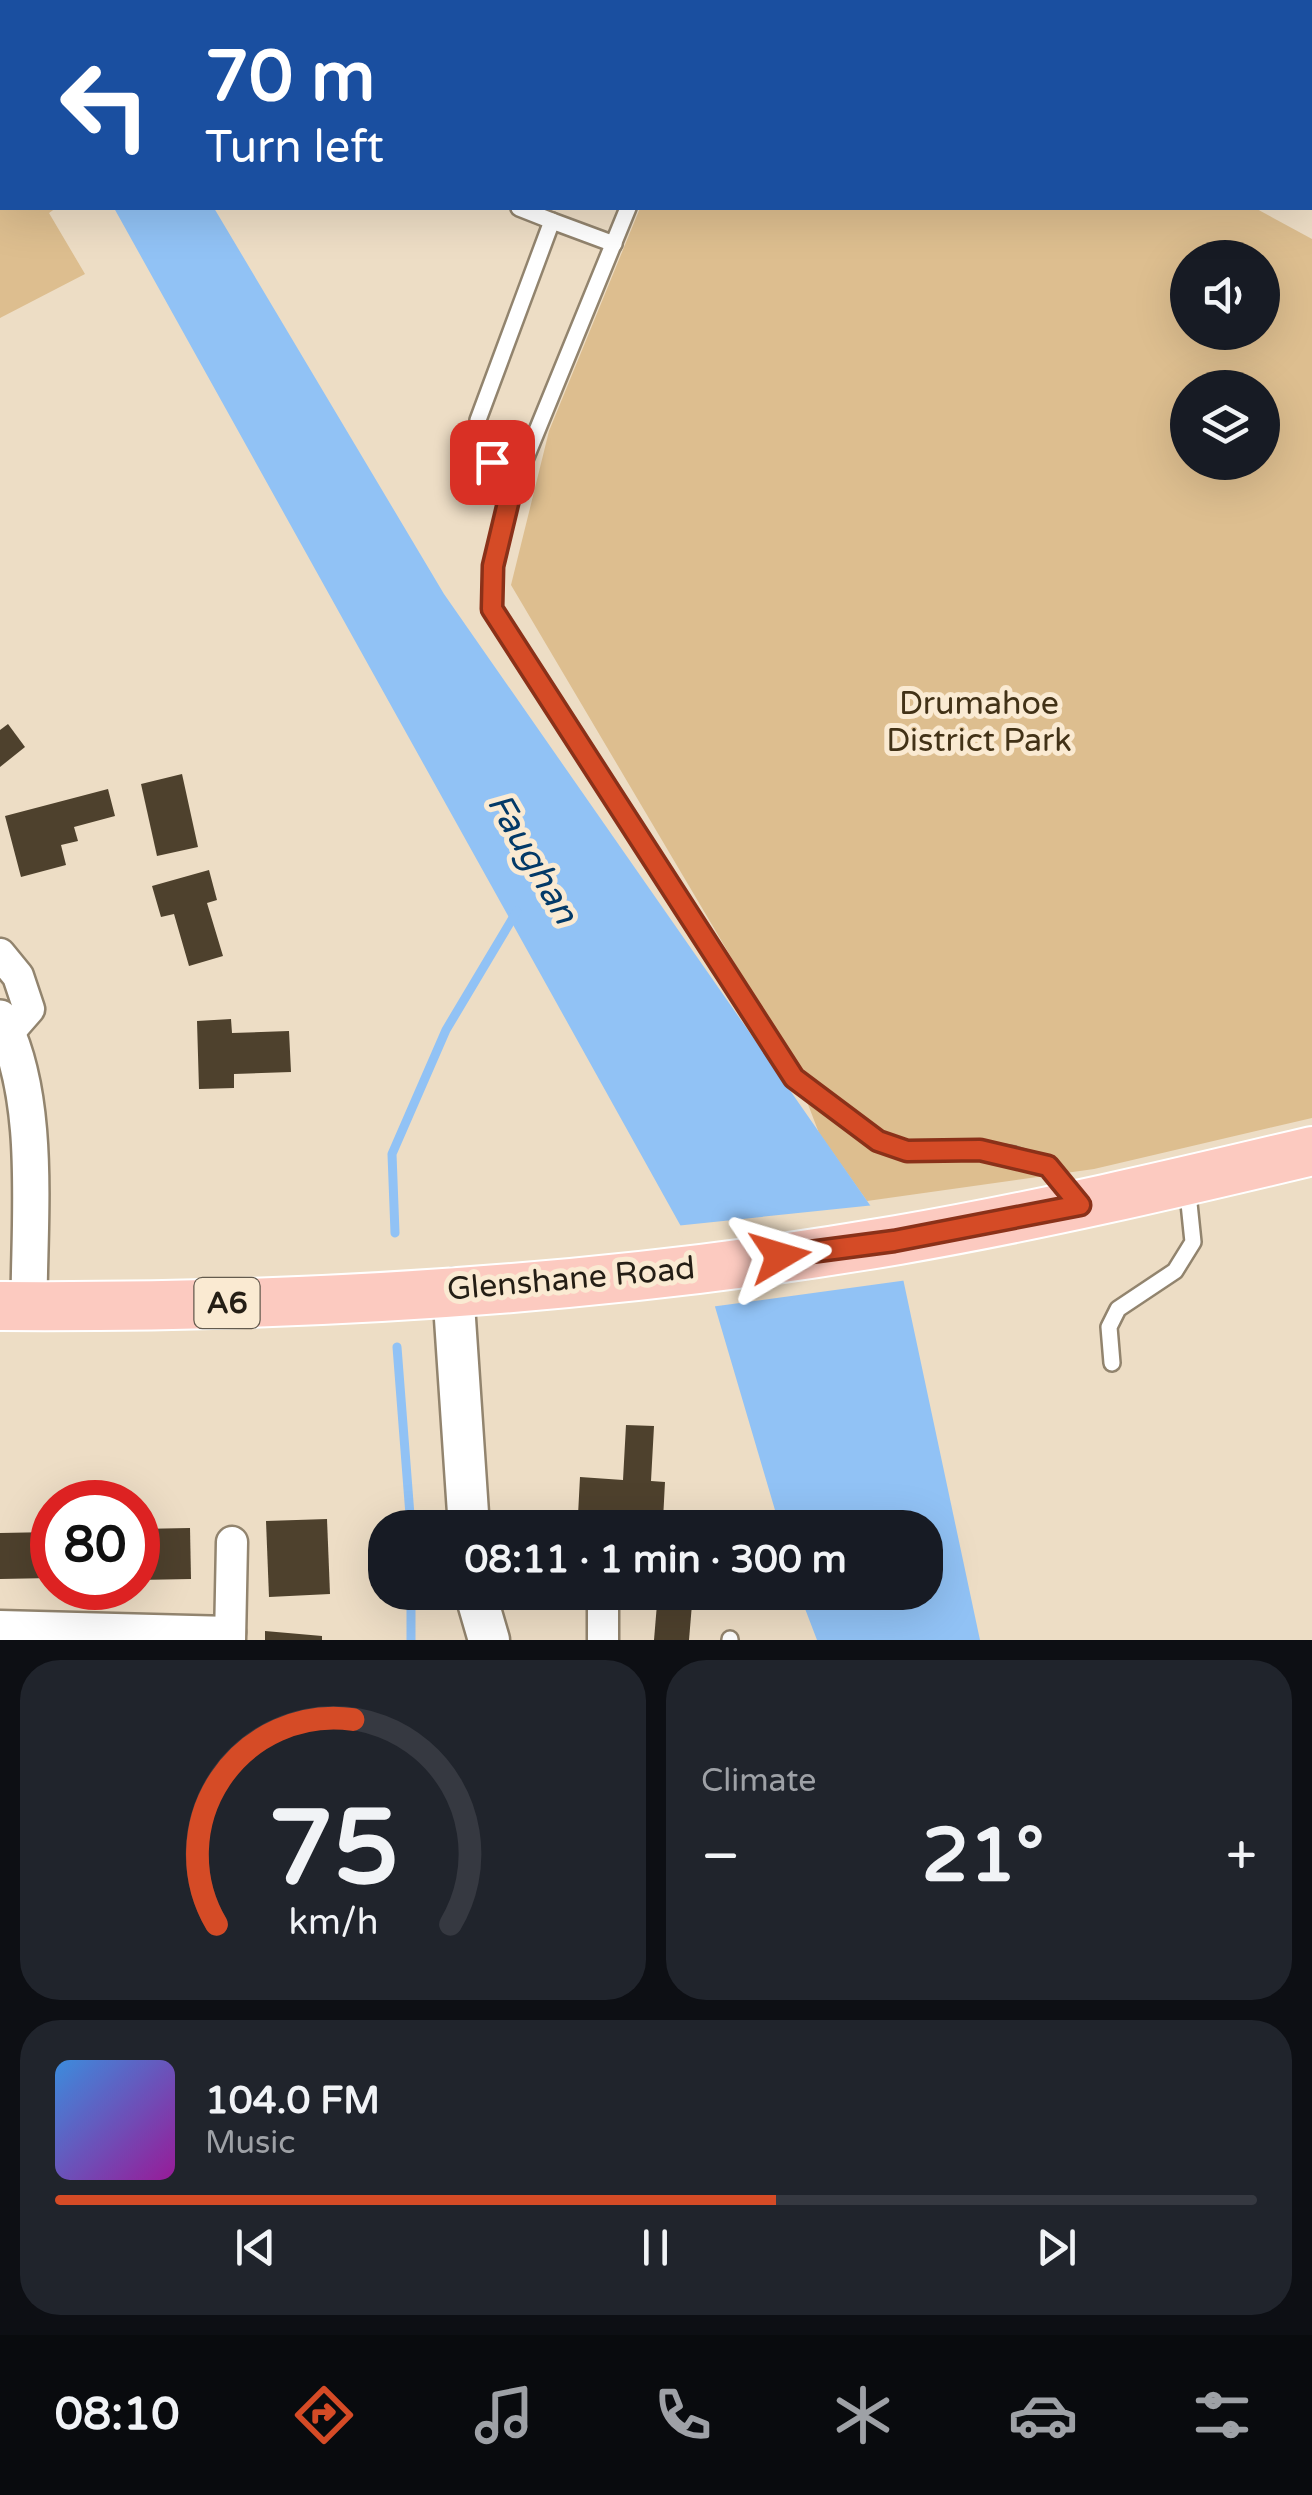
<!DOCTYPE html>
<html lang="en">
<head>
<meta charset="utf-8">
<style>
	:root { --surface:#171b24; --page:#20242c; --text:#f1f3f6; --muted:#9ea1a6; --line:#363941; --accent:#d54b26 }
	body { margin:0; font-family:"Varela Round",sans-serif; background:var(--page); color:var(--text); height:100vh; display:flex; flex-direction:column; font-size:38px; white-space:nowrap }
	* { box-sizing:border-box; margin:0 }
	p { font-size:32px; color:var(--muted) }
	.icon { flex:none; width:55px; height:55px; fill:none; stroke:currentColor; stroke-width:2; stroke-linecap:round; stroke-linejoin:round }
	.map { position:relative; height:1640px; overflow:hidden }
	.details { display:flex; flex-direction:column; gap:20px; padding:20px; background:#0d0f14; flex:1 }
	.details>* { flex:none }
	.banner { position:absolute; left:0px; top:0px; width:1312px; height:210px; box-shadow:0 10px 40px #0002; background:#1a4fa0; color:#fff; overflow:hidden }
	.controls { position:absolute; left:1170px; top:240px; display:grid; gap:20px }
	.controls a { display:grid; place-items:center; width:110px; height:110px; border-radius:50%; background:var(--surface); box-shadow:0 10px 40px #0002; font-size:50px }
	.speed { position:absolute; left:30px; top:1480px; display:flex; gap:20px; font-size:50px; font-weight:700; text-align:center }
	.speed>* { display:grid; place-content:center; width:130px; height:130px; border-radius:50%; background:var(--surface); box-shadow:0 10px 40px #0002; line-height:1 }
	.speed .limit { border:15px solid #d22; background:#fff; color:#111 }
	.pin { position:absolute; display:grid; place-items:center; width:85px; height:85px; color:#fff; margin:-42px; border-radius:20px; box-shadow:0 5px 15px #0006 }
	.me { position:absolute; width:110px; margin:-55px; rotate:83deg; stroke-linejoin:round; filter:drop-shadow(0 0 8px #0008) }
	.turn { display:flex; align-items:center; gap:35px; height:210px; padding:0 40px; font-size:45px }
	.turn .icon { width:130px; height:130px; stroke-width:2.5 }
	.turn b { display:block; font-size:70px; line-height:85px }
	.big { font-size:75px; font-weight:800; line-height:1.1 }
	.details .widget { flex:1; display:flex; flex-direction:column; justify-content:center; gap:15px; min-width:0; padding:0 35px; border-radius:40px; background:var(--page) }
	.details .dial { align-items:center; gap:0 }
	.dial svg { height:260px; overflow:visible; fill:none; stroke:var(--line); stroke-width:7; stroke-linecap:round; text-anchor:middle }
	.dial text { fill:var(--text); stroke:none }
	.song { display:flex; align-items:center; gap:30px }
	.cover { width:120px; height:120px; border-radius:15px; background:linear-gradient(135deg,hsl(210 70% 55%),hsl(300 70% 35%)) }
	.played { height:10px; border-radius:5px; background:linear-gradient(90deg,var(--accent) 60%,var(--line) 60%) }
	.keys { display:flex; justify-content:space-around; direction:ltr }
	.heat { display:flex; justify-content:space-between; align-items:center; font-size:55px; direction:ltr }
	.details .tiles { flex:1; display:grid; gap:20px; grid-template-columns:1fr 1fr }
	.widget:last-child { grid-column:span 2 }
	.trip { position:absolute; left:368px; top:1510px; width:575px; height:100px; border-radius:40px; background:var(--surface); box-shadow:0 10px 40px #0002; font-weight:800; line-height:100px; text-align:center }
	.dock { display:flex; height:160px; justify-content:space-around; align-items:center; background:#090b0e; color:var(--muted) }
	.dock .icon { width:70px; height:70px }
	.dock .active { color:var(--accent) }
	.dock b { font-size:45px; color:var(--text) }
	.map>svg:first-child { display:block }
	.green { fill:#ddbe8f; fill-rule:evenodd }
	.water { fill:#91c2f5 }
	.pier { fill:#edddc5 }
	.lines { fill:none; stroke-linecap:round; stroke-linejoin:round }
	.stream { stroke:#91c2f5; stroke-width:9 }
	.building { fill:#4e412d }
	.service-casing { stroke:#92846e; stroke-width:20 }
	.minor-casing { stroke:#92846e; stroke-width:35 }
	.tertiary-casing { stroke:#92846e; stroke-width:40 }
	.secondary-casing { stroke:#92846e; stroke-width:45 }
	.trunk-casing { stroke:#fff; stroke-width:52 }
	.service { stroke:#fff; stroke-width:15 }
	.minor { stroke:#fff; stroke-width:30 }
	.tertiary { stroke:#fff; stroke-width:35 }
	.secondary { stroke:#fff; stroke-width:40 }
	.trunk { stroke:#fccac0; stroke-width:48 }
	.route-casing { stroke:#8a3119; stroke-width:25 }
	.route { stroke:#d54b26; stroke-width:18 }
	.labels { text-anchor:middle; stroke-width:10; stroke-linejoin:round; paint-order:stroke }
	.shield { fill:#faead2; stroke:#645b4e; stroke-width:2.5 }
	.shield-label { font-size:30px; font-weight:bold; fill:#241e15 }
	.park-label { font-size:32px; fill:#423217; stroke:#faead2 }
	.street-label { font-size:32px; fill:#241e15; stroke:#faead2 }
	.water-label { font-size:35px; font-style:italic; fill:#033a68; stroke:#faead2 }
</style>
</head>
<body>
<div class="map">
<svg width="1312" height="1640" viewBox="0 0 1312 1640">
	<rect width="100%" height="100%" fill="#edddc5"/>
	<!-- green -->
	<g class="green">
		<polygon points="0,0 94,0 2,2 2,208 56,208 49,213 85,274 0,318"/>
		<polygon points="724,0 1236,0 723,2"/>
		<path d="M640,208H1255L1312,239V1118L1094,1169L867,1201L819,1133L789,1055L511,585L549,431ZM1188,258H1262V332H1188ZM1188,388H1262V462H1188Z"/>
	</g>
	<!-- water -->
	<polygon class="water" points="114,208 214,208 444,594 895,1241 980,1640 817,1640 799,1593 925,1592 925,1528 780,1527 703,1266"/>
	<!-- pier -->
	<polygon class="pier" points="875,1205 896,1234 908,1280 710,1307 699,1268 675,1226"/>
	<g class="lines">
		<!-- stream -->
		<g class="stream">
			<polyline points="395,1233 392,1154 446,1030 517,911"/>
			<polyline points="397,1347 411,1528"/>
			<polyline points="411,1592 411,1640"/>
		</g>
	</g>
	<!-- building -->
	<g class="building">
		<polygon points="8,724 25,747 0,767 0,730"/>
		<polygon points="182,774 198,847 157,856 141,784"/>
		<polygon points="108,789 115,816 74,827 78,841 61,845 66,865 21,877 5,816"/>
		<polygon points="209,870 217,900 207,903 223,956 189,966 174,914 161,917 152,886"/>
		<polygon points="231,1019 232,1033 289,1031 291,1072 234,1074 234,1088 199,1089 197,1021"/>
		<polygon points="626,1425 654,1426 651,1481 665,1482 663,1520 578,1515 580,1477 623,1480"/>
		<polygon points="327,1519 330,1594 269,1597 266,1521"/>
		<polygon points="190,1528 191,1579 138,1580 138,1529"/>
		<polygon points="52,1532 52,1578 0,1579 0,1533"/>
		<polygon points="658,1592 693,1592 689,1640 654,1640"/>
		<polygon points="265,1631 322,1636 322,1640 265,1640"/>
	</g>
	<g class="lines">
		<defs>
			<g id="service">
				<polyline points="710,2 711,0"/>
				<polyline points="1258,2 1258,0"/>
				<polyline points="1310,189 1312,190"/>
				<polyline points="519,208 552,221"/>
				<polyline points="628,208 509,499 493,566 492,609 794,1078 879,1141 907,1151 980,1150 1014,1155 1047,1166 1074,1198"/>
				<polyline points="509,499 478,420 552,221 614,244"/>
				<polyline points="1112,1363 1109,1327 1118,1309 1175,1271 1193,1242 1187,1184"/>
				<polyline points="730,1640 730,1639"/>
			</g>
			<g id="minor">
				<polyline points="0,954 18,976 29,1009 8,1033"/>
				<polyline points="603,1592 603,1640"/>
				<polyline points="0,1626 230,1632"/>
				<polyline points="230,1640 232,1542"/>
			</g>
			<path id="tertiary" d="M0,1018C42,1096 29,1219 29,1306"/>
			<g id="secondary">
				<polyline points="453,1289 469,1528"/>
				<polyline points="475,1592 489,1640"/>
			</g>
			<path id="trunk" d="M0,1306C295,1308 606,1290 898,1240C1037,1216 1174,1184 1312,1151"/>
		</defs>
		<!-- service casing -->
		<use href="#service" class="service-casing"/>
		<!-- minor casing -->
		<use href="#minor" class="minor-casing"/>
		<!-- tertiary casing -->
		<use href="#tertiary" class="tertiary-casing"/>
		<!-- secondary casing -->
		<use href="#secondary" class="secondary-casing"/>
		<!-- trunk casing -->
		<use href="#trunk" class="trunk-casing"/>
		<!-- service -->
		<use href="#service" class="service"/>
		<!-- minor -->
		<use href="#minor" class="minor"/>
		<!-- tertiary -->
		<use href="#tertiary" class="tertiary"/>
		<!-- secondary -->
		<use href="#secondary" class="secondary"/>
		<!-- trunk -->
		<use href="#trunk" class="trunk"/>
	</g>
	<g class="lines">
		<defs>
			<polyline id="route" points="492,462 509,499 493,566 492,609 794,1078 878,1141 907,1151 980,1150 1048,1166 1080,1205 894,1241 780,1256"/>
		</defs>
		<!-- route casing -->
		<use href="#route" class="route-casing"/>
		<!-- route -->
		<use href="#route" class="route"/>
	</g>
	<g class="labels">
		<!-- shield labels -->
		<rect class="shield" x="194.5" y="1278" width="65" height="50" rx="8"/>
		<g class="shield-label">
			<text x="227" y="1313">A6</text>
		</g>
		<!-- park labels -->
		<g class="park-label">
			<text x="979" y="714">Drumahoe<tspan x="979" dy="37">District Park</tspan></text>
		</g>
		<!-- street labels -->
		<g class="street-label">
			<text transform="translate(571 1278) rotate(-5)" y="11">Glenshane Road</text>
		</g>
		<!-- water labels -->
		<g class="water-label">
			<text transform="translate(533 858) rotate(60)" y="12">Faughan</text>
		</g>
	</g>
</svg>
<div class="controls">
<a><svg class="icon" aria-label="sound" viewBox="0 0 24 24"><path d="M4 9h4l5-4v14l-5-4H4zM17 9q2 3 0 6"/></svg></a>
<a><svg class="icon" aria-label="layers" viewBox="0 0 24 24"><path d="M12 4l9 5-9 5-9-5zM3 14l9 5 9-5"/></svg></a>
</div>
<div class="speed"><div class="limit">80</div></div>
<div class="pin" style="left:492px;top:462px;background:#d93025"><svg class="icon" aria-label="arrive" viewBox="0 0 24 24"><path d="M6 21V4h12l-3 4 3 4H6"/></svg></div>
<svg class="me" style="left:780px;top:1256px" viewBox="-20 -20 40 40"><path d="M0-17L14 15 0 8-14 15z" fill="#d54b26" stroke="#fff" stroke-width="4"/></svg>
<div class="trip">08:11 · 1 min · 300 m</div>
<div class="banner">
<div class="turn"><svg class="icon" aria-label="left" viewBox="0 0 24 24"><path d="M17 20v-9H6M10 6l-5 5 5 5"/></svg><div><b>70 m</b>Turn left</div></div>
</div>
</div>
<section class="details">
<div class="tiles">
<div class="widget dial"><svg viewBox="0 0 100 80">
<path d="M14 69A42 42 0 1 1 86 69"/>
<path d="M14 69A42 42 0 0 1 56 6" stroke="#d54b26"/>
<text x="50" y="56" font-size="32" font-weight="700">75</text>
<text x="50" y="72" font-size="11">km/h</text>
</svg></div>
<div class="widget"><p>Climate</p>
<div class="heat"><a>−</a><b class="big">21°</b><a>+</a></div>
</div>
<div class="widget">
<div class="song"><i class="cover"></i><div><b>104.0 FM</b><p>Music</p></div></div>
<div class="played"></div>
<div class="keys"><svg class="icon" aria-label="previous" viewBox="0 0 24 24"><path d="M18 5L8 12l10 7zM5 5v14"/></svg><svg class="icon" aria-label="pause" viewBox="0 0 24 24"><path d="M8 5v14M16 5v14"/></svg><svg class="icon" aria-label="next" viewBox="0 0 24 24"><path d="M6 5l10 7-10 7zM19 5v14"/></svg></div>
</div>
</div>
</section>
<nav class="dock">
<b>08:10</b>
<svg class="icon active" aria-label="directions" viewBox="0 0 24 24"><path d="M12 3l9 9-9 9-9-9zM9 14v-3h6M13 9l2 2-2 2"/></svg>
<svg class="icon" aria-label="music" viewBox="0 0 24 24"><path d="M9 18V5l10-2v13"/><circle cx="6" cy="18" r="3"/><circle cx="16" cy="16" r="3"/></svg>
<svg class="icon" aria-label="phone" viewBox="0 0 24 24"><path d="M5 4h4l2 5-3 2q2 4 5 5l2-3 5 2v4C11 20 4 13 5 4z"/></svg>
<svg class="icon" aria-label="climate" viewBox="0 0 24 24"><path d="M12 3v18M4 7l16 10M4 17L20 7"/></svg>
<svg class="icon" aria-label="car" viewBox="0 0 24 24"><path d="M5 17H2v-5l4-1 3-4h7l3 4 3 1v5h-3M9 17h6M6 11h13"/><circle cx="7" cy="17" r="2"/><circle cx="17" cy="17" r="2"/></svg>
<svg class="icon" aria-label="filters" viewBox="0 0 24 24"><path d="M4 7h16M4 17h16"/><circle cx="9" cy="7" r="2"/><circle cx="15" cy="17" r="2"/></svg>
</nav>
</body>
</html>
